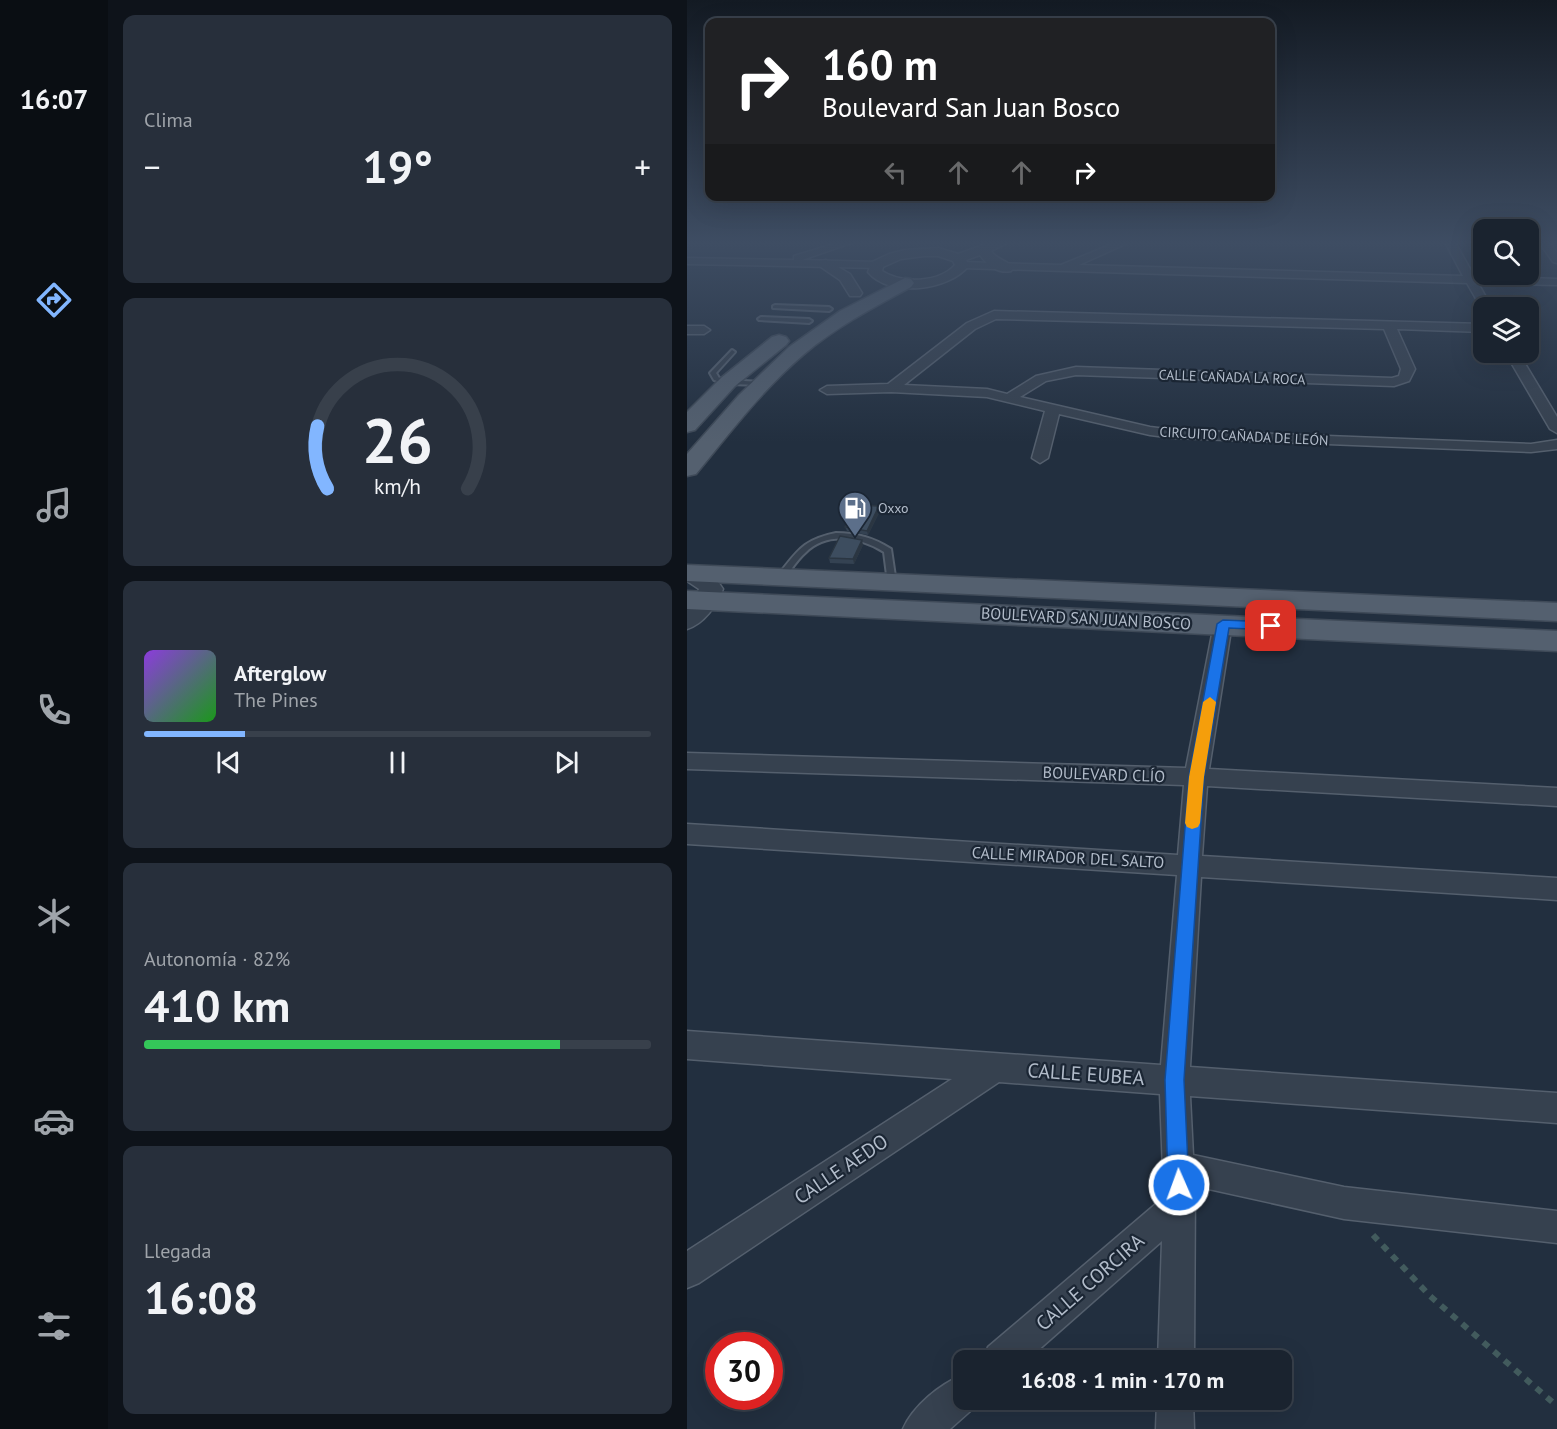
<!DOCTYPE html>
<html lang="es">
<head>
<meta charset="utf-8">
<style>
	:root { --surface:#1a232f; --page:#272f3b; --text:#f1f3f6; --muted:#9fa4aa; --line:#38404b; --accent:#82b6ff }
	body { margin:0; font-family:"PT Sans",sans-serif; background:var(--page); color:var(--text); height:100vh; display:flex; flex-direction:column; font-size:22px; white-space:nowrap }
	* { box-sizing:border-box; margin:0 }
	p { font-size:20px; color:var(--muted) }
	.icon { flex:none; width:33px; height:33px; fill:none; stroke:currentColor; stroke-width:2; stroke-linecap:round; stroke-linejoin:round }
	.map { position:relative; flex:1; overflow:hidden }
	.sheet { display:flex; flex-direction:column; gap:15px; padding:15px; background:#0e131a; width:579px }
	.sheet>* { flex:none }
	.top-card { position:absolute; left:18px; top:18px; width:570px; height:183px; border-radius:12px; box-shadow:0 6px 24px #0002,0 0 0 2px var(--line); background:#202124; color:#fff; overflow:hidden }
	.tools { position:absolute; left:786px; top:219px; display:grid; gap:12px }
	.tools a { display:grid; place-items:center; width:66px; height:66px; border-radius:12px; background:var(--surface); box-shadow:0 6px 24px #0002,0 0 0 2px var(--line); font-size:30px }
	.speed { position:absolute; left:18px; top:1332px; display:flex; gap:12px; font-size:30px; font-weight:700; text-align:center }
	.speed>* { display:grid; place-content:center; width:78px; height:78px; border-radius:50%; background:var(--surface); box-shadow:0 6px 24px #0002,0 0 0 2px var(--line); line-height:1 }
	.speed .limit { border:9px solid #d22; background:#fff; color:#111 }
	.pin { position:absolute; display:grid; place-items:center; width:51px; height:51px; color:#fff; margin:-26px; border-radius:12px; box-shadow:0 3px 9px #0006 }
	.me { position:absolute; width:66px; margin:-33px; rotate:358deg; stroke-linejoin:round; filter:drop-shadow(0 0 4px #0008) }
	.turn { display:flex; align-items:center; gap:21px; height:126px; padding:0 18px; font-size:27px }
	.turn .icon { width:78px; height:78px; stroke-width:2.5 }
	.turn b { display:block; font-size:42px; line-height:51px }
	.lanes { display:flex; align-items:center; height:57px; padding:0 18px; background:#0003; justify-content:center; gap:30px; direction:ltr }
	.lanes .off { opacity:.35 }
	.big { font-size:45px; font-weight:700; line-height:1.1 }
	.sheet .card { flex:1; display:flex; flex-direction:column; justify-content:center; gap:9px; min-width:0; padding:0 21px; border-radius:12px; background:var(--page) }
	.sheet .dial { align-items:center; gap:0 }
	.dial svg { height:156px; overflow:visible; fill:none; stroke:var(--line); stroke-width:7; stroke-linecap:round; text-anchor:middle }
	.dial text { fill:var(--text); stroke:none }
	.song { display:flex; align-items:center; gap:18px }
	.cover { width:72px; height:72px; border-radius:9px; background:linear-gradient(135deg,hsl(270 70% 55%),hsl(120 70% 35%)) }
	.played { height:6px; border-radius:3px; background:linear-gradient(90deg,var(--accent) 20%,var(--line) 20%) }
	.keys { display:flex; justify-content:space-around; direction:ltr }
	.heat { display:flex; justify-content:space-between; align-items:center; font-size:33px; direction:ltr }
	.charge { height:9px; border-radius:4px; background:linear-gradient(90deg,#34c759 82%,var(--line) 0) }
	.trip { position:absolute; left:266px; top:1350px; width:339px; height:60px; border-radius:12px; background:var(--surface); box-shadow:0 6px 24px #0002,0 0 0 2px var(--line); font-weight:700; line-height:60px; text-align:center }
	main { display:flex; flex:1; min-height:0 }
	.tab-bar { display:flex; flex-direction:column; width:108px; justify-content:space-around; align-items:center; background:#0a0e13; color:var(--muted) }
	.tab-bar .icon { width:42px; height:42px }
	.tab-bar .active { color:var(--accent) }
	.tab-bar b { font-size:27px; color:var(--text) }
	.map>svg:first-child { display:block }
	.lines { fill:none; stroke-linecap:round; stroke-linejoin:round }
	.service-casing { stroke:#545f6d; stroke-width:4 }
	.minor-casing { stroke:#545f6d; stroke-width:3 }
	.tertiary-casing { stroke:#545f6d; stroke-width:3 }
	.primary-casing { stroke:#3f4a58; stroke-width:3 }
	.path { stroke:#425b5d; stroke-width:6; stroke-dasharray:7 7; stroke-linecap:butt }
	.service { fill:#36414f; fill-rule:evenodd }
	.minor { fill:#36414f; fill-rule:evenodd }
	.tertiary { fill:#36414f; fill-rule:evenodd }
	.primary { fill:#54606f; fill-rule:evenodd }
	.wall { fill:#344252 }
	.shaded-wall { fill:#2b3642 }
	.building { fill:#3d4d5f; stroke:#2b3642; stroke-width:1.5 }
	.route { fill:#1a73e8; stroke:#114b97; stroke-width:1.5 }
	.slow { fill:#f59e0b }
	.labels { text-anchor:middle; stroke-width:4.5; stroke-linejoin:round; paint-order:stroke }
	.far-street-label { font-size:14px; fill:#b2bcca; stroke:#1b2634 }
	.far-poi-label { font-size:14px; fill:#b2bcca; stroke:#1b2634; text-anchor:start }
	.street-label { font-size:16px; fill:#b2bcca; stroke:#1b2634 }
	.near-street-label { font-size:20px; fill:#b2bcca; stroke:#1b2634 }
</style>
</head>
<body>
<main>
<nav class="tab-bar">
<b>16:07</b>
<svg class="icon active" aria-label="directions" viewBox="0 0 24 24"><path d="M12 3l9 9-9 9-9-9zM9 14v-3h6M13 9l2 2-2 2"/></svg>
<svg class="icon" aria-label="music" viewBox="0 0 24 24"><path d="M9 18V5l10-2v13"/><circle cx="6" cy="18" r="3"/><circle cx="16" cy="16" r="3"/></svg>
<svg class="icon" aria-label="phone" viewBox="0 0 24 24"><path d="M5 4h4l2 5-3 2q2 4 5 5l2-3 5 2v4C11 20 4 13 5 4z"/></svg>
<svg class="icon" aria-label="climate" viewBox="0 0 24 24"><path d="M12 3v18M4 7l16 10M4 17L20 7"/></svg>
<svg class="icon" aria-label="car" viewBox="0 0 24 24"><path d="M5 17H2v-5l4-1 3-4h7l3 4 3 1v5h-3M9 17h6M6 11h13"/><circle cx="7" cy="17" r="2"/><circle cx="17" cy="17" r="2"/></svg>
<svg class="icon" aria-label="filters" viewBox="0 0 24 24"><path d="M4 7h16M4 17h16"/><circle cx="9" cy="7" r="2"/><circle cx="15" cy="17" r="2"/></svg>
</nav>
<section class="sheet">
<div class="card"><p>Clima</p>
<div class="heat"><a>−</a><b class="big">19°</b><a>+</a></div>
</div>
<div class="card dial"><svg viewBox="0 0 100 80">
<path d="M14 69A42 42 0 1 1 86 69"/>
<path d="M14 69A42 42 0 0 1 9 37" stroke="#82b6ff"/>
<text x="50" y="56" font-size="32" font-weight="700">26</text>
<text x="50" y="72" font-size="11">km/h</text>
</svg></div>
<div class="card">
<div class="song"><i class="cover"></i><div><b>Afterglow</b><p>The Pines</p></div></div>
<div class="played"></div>
<div class="keys"><svg class="icon" aria-label="previous" viewBox="0 0 24 24"><path d="M18 5L8 12l10 7zM5 5v14"/></svg><svg class="icon" aria-label="pause" viewBox="0 0 24 24"><path d="M8 5v14M16 5v14"/></svg><svg class="icon" aria-label="next" viewBox="0 0 24 24"><path d="M6 5l10 7-10 7zM19 5v14"/></svg></div>
</div>
<div class="card"><p>Autonomía · 82%</p><b class="big">410 km</b><div class="charge"></div></div>
<div class="card"><p>Llegada</p><b class="big">16:08</b></div>
</section>
<div class="map">
<svg width="870" height="1429" viewBox="0 0 870 1429">
	<rect width="100%" height="100%" fill="#222f3f"/>
	<g class="lines">
		<defs>
			<g id="service">
				<polygon points="88,305 142,307 145,309 142,311 86,308 86,306"/>
				<polygon points="74,317 122,319 125,321 122,323 72,320 71,319"/>
				<polygon points="45,350 48,352 29,373 32,378 41,380 74,382 76,383 76,385 41,384 27,380 23,373"/>
				<path d="M149,533C170,533 187,538 204,549L209,583L208,585H202L201,583L197,552C173,537 140,531 118,553C110,560 104,570 97,579H91V575C111,551 115,540 149,533Z"/>
			</g>
			<g id="minor">
				<polygon points="153,242 167,242 115,260 190,262 195,265 190,268 0,264 0,258 107,260 107,256"/>
				<polygon points="430,242 443,242 392,265 776,276 758,242 768,242 787,276 870,279 870,285 791,283 805,308 796,308 796,311 780,283 275,268 270,265 275,262 374,265"/>
				<polygon points="852,242 862,242 870,253 870,263 866,262"/>
				<path d="M307,311L796,324V332L710,329L728,369L722,381L707,386L389,375L359,381L333,397L463,427L487,430L844,444L870,440V449L844,452L487,438L463,435L372,414L361,458L353,463L345,458L358,411L300,397L204,392L140,394L133,390L140,386L201,384L280,323ZM309,319L697,329L714,369L712,376L705,378L389,367L349,376L320,394L300,389L217,385L288,329Z"/>
				<polygon points="0,326 17,326 23,330 17,334 0,334"/>
				<polygon points="818,352 831,352 870,417 870,433 863,429"/>
				<polygon points="536,618 543,620 545,624 522,769 870,788 870,806 520,786 515,856 870,878 870,900 514,877 503,1067 870,1093 870,1123 503,1096 506,1155 657,1187 870,1211 870,1243 657,1219 508,1186 507,1360 471,1360 475,1241 340,1360 296,1360 301,1347 477,1197 473,1094 312,1082 12,1283 0,1288 0,1251 265,1079 0,1059 0,1031 474,1065 490,875 0,844 0,824 491,855 497,785 0,769 0,753 499,768 527,624 529,620"/>
				<path d="M276,1375V1400H292L289,1406L263,1429H216C226,1406 253,1384 276,1375Z"/>
				<polygon points="470,1400 506,1400 507,1429 469,1429"/>
			</g>
			<g id="tertiary">
				<path d="M305,242H322L304,251C310,260 320,260 326,268L324,271C311,274 300,265 293,255L279,260L282,265C263,291 202,298 181,272L185,262L202,254L218,250L252,248L271,254ZM237,256H251L266,261L268,265C252,283 215,284 195,271L196,267L214,259Z"/>
				<polygon points="139,260 163,274 175,293 173,296 163,296 153,280 134,267 132,264 134,261"/>
				<path d="M0,567C16,568 28,576 36,589C30,605 17,624 0,629V607L9,597L12,589L0,581Z"/>
			</g>
			<g id="primary">
				<path d="M218,278L224,279L227,283L224,287C187,307 149,327 116,355C75,390 43,433 9,474L0,476V454L52,395L102,347L153,311Z"/>
				<polygon points="92,335 99,337 102,341 99,345 48,386 8,430 0,432 0,412 34,378 85,337"/>
				<polygon points="0,565 870,603 870,621 0,581"/>
				<polygon points="0,591 870,631 870,651 0,609"/>
			</g>
		</defs>
		<!-- service casing -->
		<use href="#service" class="service-casing"/>
		<!-- minor casing -->
		<use href="#minor" class="minor-casing"/>
		<!-- tertiary casing -->
		<use href="#tertiary" class="tertiary-casing"/>
		<!-- primary casing -->
		<use href="#primary" class="primary-casing"/>
		<!-- path -->
		<polyline class="path" points="686,1235 743,1296 870,1406"/>
		<!-- service -->
		<use href="#service" class="service"/>
		<!-- minor -->
		<use href="#minor" class="minor"/>
		<!-- tertiary -->
		<use href="#tertiary" class="tertiary"/>
		<!-- primary -->
		<use href="#primary" class="primary"/>
	</g>
	<!-- wall -->
	<g class="wall">
		<polygon points="192,506 193,511 181,535 160,531 158,527"/>
		<polygon points="176,545 167,564 143,563 142,558"/>
	</g>
	<!-- shaded-wall -->
	<g class="shaded-wall">
		<polygon points="192,506 193,511 181,535 180,531"/>
		<polygon points="175,540 176,545 167,564 166,559"/>
	</g>
	<!-- building -->
	<g class="building">
		<polygon points="169,505 192,506 180,531 158,527"/>
		<polygon points="153,536 175,540 166,559 142,558"/>
	</g>
	<!-- sky -->
	<linearGradient id="sky" x2="0" y2="1"><stop stop-color="#131a23"/><stop offset="0.55" stop-color="#3e4d63"/><stop offset="1" stop-color="#3e4d63" stop-opacity="0"/></linearGradient>
	<rect width="870" height="442" fill="url(#sky)"/>
	<!-- route -->
	<polygon class="route" points="536,620 584,622 590,626 584,630 542,628 517,777 497,1080 502,1185 499,1193 492,1196 484,1193 481,1185 478,1080 502,777 530,624"/>
	<!-- slow -->
	<polygon class="slow" points="523,697 529,702 517,777 513,823 511,827 505,829 500,827 498,823 502,777 516,702"/>
	<!-- icons -->
	<defs>
		<symbol id="fuel-pin" viewBox="-11 -11 22 30"><path d="M0 17L-7.5 6A9.5 9.5 0 1 1 7.5 6Z" fill="#5c6f8a" stroke="#1b2634"/><path d="M-5.5-6h7V0h2V4h1.3V-2.5L3-4.5l.8-.8L6-3V5H2.5V1h-1V6h-7ZM-4.2-4.7v3.2H.2V-4.7Z" fill="#fff"/></symbol>
	</defs>
	<g fill-rule="evenodd">
		<use href="#fuel-pin" x="149" y="489" width="38" height="52"/>
	</g>
	<g class="labels">
		<!-- far-street labels -->
		<g class="far-street-label">
			<text transform="translate(545 377) rotate(2)" y="5">CALLE CAÑADA LA ROCA</text>
			<text transform="translate(557 436) rotate(3)" y="5">CIRCUITO CAÑADA DE LEÓN</text>
		</g>
		<!-- far-poi labels -->
		<g class="far-poi-label">
			<text x="191" y="513">Oxxo</text>
		</g>
		<!-- street labels -->
		<g class="street-label">
			<text transform="translate(399 618) rotate(3)" y="6">BOULEVARD SAN JUAN BOSCO</text>
			<text transform="translate(417 774) rotate(2)" y="6">BOULEVARD CLÍO</text>
			<text transform="translate(381 857) rotate(3)" y="6">CALLE MIRADOR DEL SALTO</text>
		</g>
		<!-- near-street labels -->
		<g class="near-street-label">
			<text transform="translate(399 1074) rotate(4)" y="7">CALLE EUBEA</text>
			<text transform="translate(154 1169) rotate(-34)" y="7">CALLE AEDO</text>
			<text transform="translate(403 1282) rotate(-41)" y="7">CALLE CORCIRA</text>
		</g>
	</g>
</svg>
<div class="tools">
<a><svg class="icon" aria-label="search" viewBox="0 0 24 24"><circle cx="10" cy="10" r="6"/><path d="M15 15l6 6"/></svg></a>
<a><svg class="icon" aria-label="layers" viewBox="0 0 24 24"><path d="M12 4l9 5-9 5-9-5zM3 14l9 5 9-5"/></svg></a>
</div>
<div class="speed"><div class="limit">30</div></div>
<div class="pin" style="left:584px;top:626px;background:#d93025"><svg class="icon" aria-label="arrive" viewBox="0 0 24 24"><path d="M6 21V4h12l-3 4 3 4H6"/></svg></div>
<svg class="me" style="left:492px;top:1185px" viewBox="-20 -20 40 40"><circle r="17" fill="#1a73e8" stroke="#fff" stroke-width="3"/><path d="M0-11L8 9 0 5-8 9z" fill="#fff"/></svg>
<div class="trip">16:08 · 1 min · 170 m</div>
<div class="top-card">
<div class="turn"><svg class="icon" aria-label="right" viewBox="0 0 24 24"><path d="M7 20v-9h11M14 6l5 5-5 5"/></svg><div><b>160 m</b>Boulevard San Juan Bosco</div></div>
<div class="lanes"><svg class="icon off" aria-label="left" viewBox="0 0 24 24"><path d="M17 20v-9H6M10 6l-5 5 5 5"/></svg><svg class="icon off" aria-label="ahead" viewBox="0 0 24 24"><path d="M12 20V5M6 11l6-6 6 6"/></svg><svg class="icon off" aria-label="ahead" viewBox="0 0 24 24"><path d="M12 20V5M6 11l6-6 6 6"/></svg><svg class="icon" aria-label="right" viewBox="0 0 24 24"><path d="M7 20v-9h11M14 6l5 5-5 5"/></svg></div>
</div>
</div>
</main>
</body>
</html>
